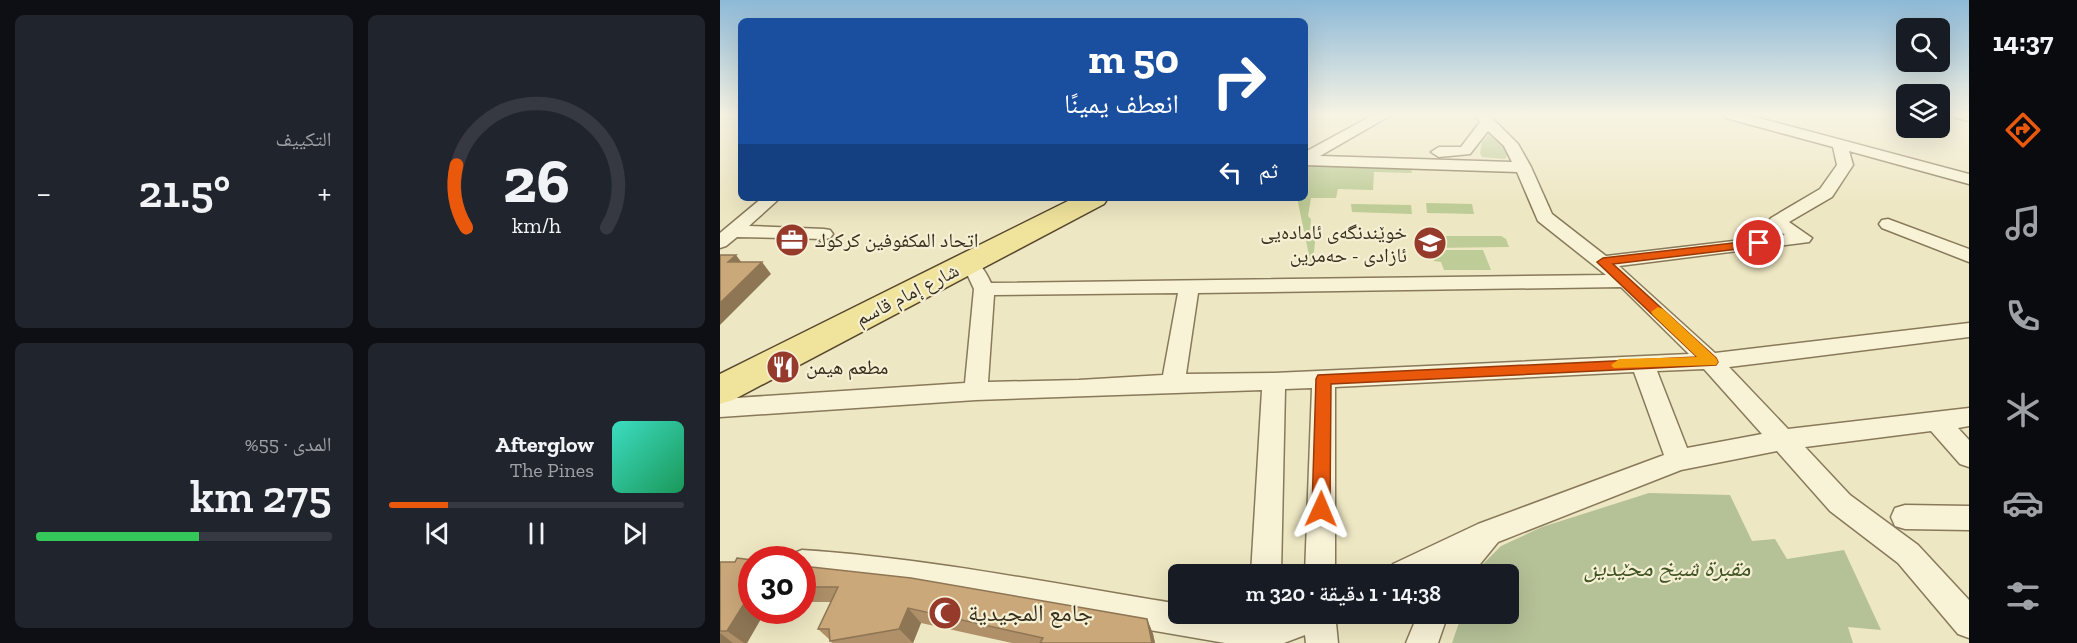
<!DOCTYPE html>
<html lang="ar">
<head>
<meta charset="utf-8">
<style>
	:root { --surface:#171b24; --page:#20242c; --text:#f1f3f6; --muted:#9ea1a6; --line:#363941; --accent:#ea580c }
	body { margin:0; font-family:"Zilla Slab","Noto Naskh Arabic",serif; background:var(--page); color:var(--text); direction:rtl; height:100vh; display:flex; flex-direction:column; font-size:22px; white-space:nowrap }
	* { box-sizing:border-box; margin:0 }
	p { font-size:20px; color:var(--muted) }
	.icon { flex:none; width:33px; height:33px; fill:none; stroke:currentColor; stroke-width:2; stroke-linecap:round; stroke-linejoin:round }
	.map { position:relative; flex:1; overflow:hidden; direction:ltr }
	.panel { display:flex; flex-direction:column; gap:15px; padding:15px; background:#0d0f14; width:720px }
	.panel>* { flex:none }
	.top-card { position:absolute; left:18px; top:18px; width:570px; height:183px; border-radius:9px; box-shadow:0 6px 24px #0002; direction:rtl; background:#1a4fa0; color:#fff; overflow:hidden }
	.tools { position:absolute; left:1176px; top:18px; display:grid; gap:12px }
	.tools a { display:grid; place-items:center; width:54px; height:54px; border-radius:9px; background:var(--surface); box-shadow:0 6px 24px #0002; font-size:30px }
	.speed { position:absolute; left:18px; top:546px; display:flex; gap:12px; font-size:30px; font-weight:700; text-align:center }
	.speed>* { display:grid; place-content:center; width:78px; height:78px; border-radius:50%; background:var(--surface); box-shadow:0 6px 24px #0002; line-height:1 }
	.speed .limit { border:9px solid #d22; background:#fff; color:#111 }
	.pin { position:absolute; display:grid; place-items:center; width:51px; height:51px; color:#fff; margin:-26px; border:3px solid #fff; border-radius:50%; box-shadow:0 2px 6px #0007 }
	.me { position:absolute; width:66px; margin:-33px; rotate:1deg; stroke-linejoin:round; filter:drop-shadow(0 0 4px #0008) }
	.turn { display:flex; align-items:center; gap:21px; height:126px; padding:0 30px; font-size:27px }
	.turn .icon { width:78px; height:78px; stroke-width:2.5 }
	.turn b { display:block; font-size:42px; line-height:51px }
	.then { display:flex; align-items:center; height:57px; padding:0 30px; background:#0003; gap:12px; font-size:22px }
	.big { font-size:45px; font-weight:600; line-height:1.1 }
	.panel .card { flex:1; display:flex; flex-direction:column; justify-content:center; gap:9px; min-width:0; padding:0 21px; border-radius:9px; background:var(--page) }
	.panel .dial { align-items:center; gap:0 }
	.dial svg { height:156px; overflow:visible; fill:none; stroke:var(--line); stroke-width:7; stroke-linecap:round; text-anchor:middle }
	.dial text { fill:var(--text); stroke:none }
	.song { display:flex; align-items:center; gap:18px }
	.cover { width:72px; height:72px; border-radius:9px; background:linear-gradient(135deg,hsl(170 70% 55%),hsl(150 70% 35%)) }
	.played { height:6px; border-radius:3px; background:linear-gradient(90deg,var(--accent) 20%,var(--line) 20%) }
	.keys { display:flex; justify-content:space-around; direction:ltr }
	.heat { display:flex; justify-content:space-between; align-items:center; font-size:33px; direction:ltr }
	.charge { height:9px; border-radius:4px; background:linear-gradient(90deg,#34c759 55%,var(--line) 0) }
	.panel .tiles { flex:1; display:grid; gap:15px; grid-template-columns:repeat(2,1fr) }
	.trip { position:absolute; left:448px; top:564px; width:351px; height:60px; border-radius:9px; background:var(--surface); box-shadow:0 6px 24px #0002; font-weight:600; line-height:60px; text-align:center; direction:rtl }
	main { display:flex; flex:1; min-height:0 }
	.dock { display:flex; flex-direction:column; width:108px; justify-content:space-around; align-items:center; background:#090b0e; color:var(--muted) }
	.dock .icon { width:42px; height:42px }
	.dock .on { color:var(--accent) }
	.dock b { font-size:27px; color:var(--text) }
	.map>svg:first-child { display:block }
	.green { fill:#becc97 }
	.cemetery { fill:#b5c197 }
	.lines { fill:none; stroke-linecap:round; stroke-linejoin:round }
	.street-casing { stroke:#88795a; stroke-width:3 }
	.primary-casing { stroke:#56472e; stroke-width:3 }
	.street { fill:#f8f3d7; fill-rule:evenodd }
	.primary { fill:#f0e39c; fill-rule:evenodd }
	.wall { fill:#af9069 }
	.shaded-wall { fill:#8e7655 }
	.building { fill:#cba87a; stroke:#8e7655; stroke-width:1.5 }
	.route { fill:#ea580c; stroke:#983908; stroke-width:1.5 }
	.slow { fill:#f59e0b }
	.labels { text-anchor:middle; stroke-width:4.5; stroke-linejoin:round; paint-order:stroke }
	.poi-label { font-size:20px; fill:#382e1e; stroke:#f5f0d3; text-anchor:start }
	.street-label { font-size:20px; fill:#382e1e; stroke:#f5f0d3 }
	.near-park-label { font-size:24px; font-style:italic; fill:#415425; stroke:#f5f0d3 }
	.near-poi-label { font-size:24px; fill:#382e1e; stroke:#f5f0d3; text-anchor:start }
</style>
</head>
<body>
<main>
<nav class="dock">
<b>14:37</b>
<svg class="icon on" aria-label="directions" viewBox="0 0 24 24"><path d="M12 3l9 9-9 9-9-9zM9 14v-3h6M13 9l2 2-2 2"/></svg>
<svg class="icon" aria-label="music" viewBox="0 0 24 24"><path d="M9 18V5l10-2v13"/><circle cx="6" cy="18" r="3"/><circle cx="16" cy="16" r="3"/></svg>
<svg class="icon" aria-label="phone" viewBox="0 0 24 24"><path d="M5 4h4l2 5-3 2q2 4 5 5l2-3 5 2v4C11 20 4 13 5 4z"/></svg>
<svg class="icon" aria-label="climate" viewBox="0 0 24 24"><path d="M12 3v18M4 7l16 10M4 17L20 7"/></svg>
<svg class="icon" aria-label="car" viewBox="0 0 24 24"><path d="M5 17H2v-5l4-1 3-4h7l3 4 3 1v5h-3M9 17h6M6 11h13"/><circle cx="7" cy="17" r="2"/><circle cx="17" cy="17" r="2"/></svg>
<svg class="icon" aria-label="filters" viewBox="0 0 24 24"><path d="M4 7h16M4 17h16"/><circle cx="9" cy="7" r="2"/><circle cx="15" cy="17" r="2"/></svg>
</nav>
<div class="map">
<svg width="1249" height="643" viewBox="0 0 1249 643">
	<rect width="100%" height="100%" fill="#eee7c3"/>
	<!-- green -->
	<g class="green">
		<polygon points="769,134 771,134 782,142 788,154 785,159 762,157 760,153 762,142"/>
		<polygon points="585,164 691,167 692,173 654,172 653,190 618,189 616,198 591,198 588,216 591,219 590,232 596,234 592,269 577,198 585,198"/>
		<polygon points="706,203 752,204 754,214 707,213"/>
		<polygon points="631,204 691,205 692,214 632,212"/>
		<polygon points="707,236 781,236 786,239 789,247 709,248"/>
		<polygon points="710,250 763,250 771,270 724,270 721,262 714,261"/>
	</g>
	<!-- cemetery -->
	<polygon class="cemetery" points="929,493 1010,495 1032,541 1055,539 1067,559 1124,550 1161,630 1128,627 1133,643 732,643 742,614 789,614 789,574 753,574 781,546 822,527"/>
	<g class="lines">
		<defs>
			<g id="street">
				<path d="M653,115H671L600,156L792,162L784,146L768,131L750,154L719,157L711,152L719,147H741L760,122L754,115H769L798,144L811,167L832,214L886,256L1065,235L1048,222L1051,218L1100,189L1117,165L1113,147L1006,118L1004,115H1028L1249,174V184L1129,151L1133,165L1112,197L1069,222L1092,238L1089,242L899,266L995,353L1249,323V337L1009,367L1068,429L1249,408V426L1238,428L1249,440V467L1240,464L1211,431L1085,447L1130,495L1198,545L1249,600V638L1238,634L1178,563L1110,511L1057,451L961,470L778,542L752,574H719L721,570L712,574H668L673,564L758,524L944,455L914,372L615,387V574H585L592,388L565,389L561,574H531L542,390L256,400L0,417V399L245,383L254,289L248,276L237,263L240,259C256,255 265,270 271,283L886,275L818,221L797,172L585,165V152ZM901,287L969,354L554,373L466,374L478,293ZM458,293L443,375L359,380L268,382L274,295ZM984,369L1042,434L967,448L937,371Z"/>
				<polygon points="1234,115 1249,115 1249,121 1236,118"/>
				<polygon points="42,198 60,198 29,226 104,229 110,230 113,234 110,238 104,239 17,237 6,246 0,248 0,233"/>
				<polygon points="1168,219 1249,249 1249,262 1162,228 1159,224 1162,220"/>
				<polygon points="1185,505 1249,506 1249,530 1185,529 1175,526 1171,517 1175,508"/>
				<path d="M82,550C208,558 334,584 459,604V614H515L544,618L559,614H619L616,623L618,643H586L585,635L564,643H505L204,591L132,581L82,578V560H69L72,554Z"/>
				<polygon points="698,614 728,614 718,643 686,643"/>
			</g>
			<polygon id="primary" points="354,198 388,198 384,204 13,400 0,404 0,374"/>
		</defs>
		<!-- street casing -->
		<use href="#street" class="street-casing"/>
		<!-- primary casing -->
		<use href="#primary" class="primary-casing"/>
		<!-- street -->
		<use href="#street" class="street"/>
		<!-- primary -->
		<use href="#primary" class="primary"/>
	</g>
	<!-- wall -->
	<g class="wall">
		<polygon points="0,562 32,610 46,610 27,643 0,643"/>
		<polygon points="82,566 427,619 433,634 435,643 292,643 201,623 193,643 112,643 110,640 98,629 111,602 82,602"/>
	</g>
	<!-- shaded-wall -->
	<g class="shaded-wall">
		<polygon points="16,255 25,267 8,262"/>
		<polygon points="42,262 51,274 0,325 0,303"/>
		<polygon points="31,591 32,610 46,610 27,643 24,643 7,631"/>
		<polygon points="188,608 201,623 193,643 179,629"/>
		<polygon points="427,619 433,634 435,643 432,643"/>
		<polygon points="0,633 13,643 0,643"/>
	</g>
	<!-- building -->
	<g class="building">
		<polygon points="0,255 16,255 8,262 42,262 0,303"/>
		<polygon points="17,558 32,560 32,591 7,631 0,631 0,562 15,562"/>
		<polygon points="82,566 191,578 427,619 432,643 320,643 323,638 188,608 179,629 110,641 109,629 98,629 118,587 82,587"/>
	</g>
	<!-- sky -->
	<linearGradient id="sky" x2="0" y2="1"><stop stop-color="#8db9d7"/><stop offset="0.56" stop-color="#f7f4e4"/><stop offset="1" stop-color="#f7f4e4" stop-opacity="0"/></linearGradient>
	<rect width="1249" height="205" fill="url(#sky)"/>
	<!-- route -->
	<polygon class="route" points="1039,240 1045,243 1043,246 893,264 996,358 998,362 996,365 611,384 610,509 608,515 601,517 595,515 592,509 596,379 598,375 977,357 877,262 883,258"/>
	<!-- slow -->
	<polygon class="slow" points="938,307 943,309 996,358 998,362 996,365 894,368 891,365 899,359 977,357 933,315 931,312"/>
	<!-- icons -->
	<defs>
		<symbol id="office-disc" viewBox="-11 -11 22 22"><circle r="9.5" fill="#963a2b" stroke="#f5f0d3"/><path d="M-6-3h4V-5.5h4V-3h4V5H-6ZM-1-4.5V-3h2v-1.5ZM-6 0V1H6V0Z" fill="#fff"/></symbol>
		<symbol id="school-disc" viewBox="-11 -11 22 22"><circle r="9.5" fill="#963a2b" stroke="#f5f0d3"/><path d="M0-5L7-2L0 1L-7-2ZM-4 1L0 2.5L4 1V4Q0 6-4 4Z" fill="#fff"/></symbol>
		<symbol id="restaurant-disc" viewBox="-11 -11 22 22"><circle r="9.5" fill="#963a2b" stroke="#f5f0d3"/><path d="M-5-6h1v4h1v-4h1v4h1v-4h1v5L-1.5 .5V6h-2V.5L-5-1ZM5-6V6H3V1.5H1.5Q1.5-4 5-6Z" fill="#fff"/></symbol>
		<symbol id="mosque-disc" viewBox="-11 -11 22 22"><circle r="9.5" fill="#963a2b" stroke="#f5f0d3"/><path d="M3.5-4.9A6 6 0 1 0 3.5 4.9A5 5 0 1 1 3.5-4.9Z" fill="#fff"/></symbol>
	</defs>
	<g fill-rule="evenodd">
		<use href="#office-disc" x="53" y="221" width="38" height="38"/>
		<use href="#school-disc" x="691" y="224" width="38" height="38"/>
		<use href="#restaurant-disc" x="44" y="348" width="38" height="38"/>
		<use href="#mosque-disc" x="206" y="594" width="38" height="38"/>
	</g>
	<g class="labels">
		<!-- poi labels -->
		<g class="poi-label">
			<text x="687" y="239" text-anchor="end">خوێندنگەی ئامادەیی<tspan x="687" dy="23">ئازادی - حەمرین</tspan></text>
			<text x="95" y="247">اتحاد المكفوفين كركوك</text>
			<text x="86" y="374">مطعم هيمن</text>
		</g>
		<!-- street labels -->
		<g class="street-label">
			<text transform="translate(187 294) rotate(-27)" y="7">شارع إمام قاسم</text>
		</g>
		<!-- near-park labels -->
		<g class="near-park-label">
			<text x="947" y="576">مقبرة شيخ محێدین</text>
		</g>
		<!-- near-poi labels -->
		<g class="near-poi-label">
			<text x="248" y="621">جامع المجيدية</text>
		</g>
	</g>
</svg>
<div class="tools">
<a><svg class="icon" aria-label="search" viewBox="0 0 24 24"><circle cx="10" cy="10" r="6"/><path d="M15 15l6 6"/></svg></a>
<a><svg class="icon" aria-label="layers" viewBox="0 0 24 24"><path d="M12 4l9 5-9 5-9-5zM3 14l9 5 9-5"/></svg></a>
</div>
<div class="speed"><div class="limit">30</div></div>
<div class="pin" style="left:1039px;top:243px;background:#d93025"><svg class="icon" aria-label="arrive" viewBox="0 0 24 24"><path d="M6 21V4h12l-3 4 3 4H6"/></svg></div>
<svg class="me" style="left:601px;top:509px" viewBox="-20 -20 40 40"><path d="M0-17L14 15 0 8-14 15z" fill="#ea580c" stroke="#fff" stroke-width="4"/></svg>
<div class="trip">14:38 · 1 دقيقة · 320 m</div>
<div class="top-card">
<div class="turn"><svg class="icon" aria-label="right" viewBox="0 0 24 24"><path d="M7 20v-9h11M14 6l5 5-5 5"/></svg><div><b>50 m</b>انعطف يمينًا</div></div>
<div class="then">ثم<svg class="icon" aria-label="left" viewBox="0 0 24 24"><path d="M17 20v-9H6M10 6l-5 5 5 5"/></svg></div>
</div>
</div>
<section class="panel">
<div class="tiles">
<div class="card dial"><svg viewBox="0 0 100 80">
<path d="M14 69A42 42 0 1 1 86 69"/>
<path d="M14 69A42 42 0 0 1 9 37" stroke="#ea580c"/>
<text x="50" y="56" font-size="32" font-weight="700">26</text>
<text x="50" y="72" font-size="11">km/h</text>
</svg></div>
<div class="card"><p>التكييف</p>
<div class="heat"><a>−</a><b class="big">21.5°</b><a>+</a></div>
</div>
<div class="card">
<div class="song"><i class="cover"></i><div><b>Afterglow</b><p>The Pines</p></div></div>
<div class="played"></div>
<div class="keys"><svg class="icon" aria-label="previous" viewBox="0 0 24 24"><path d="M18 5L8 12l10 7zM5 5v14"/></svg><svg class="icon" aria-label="pause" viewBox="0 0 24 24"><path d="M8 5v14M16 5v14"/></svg><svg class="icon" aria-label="next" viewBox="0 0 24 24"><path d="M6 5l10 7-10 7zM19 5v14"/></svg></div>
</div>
<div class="card"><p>المدى · 55%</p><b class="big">275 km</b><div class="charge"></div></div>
</div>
</section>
</main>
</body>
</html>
